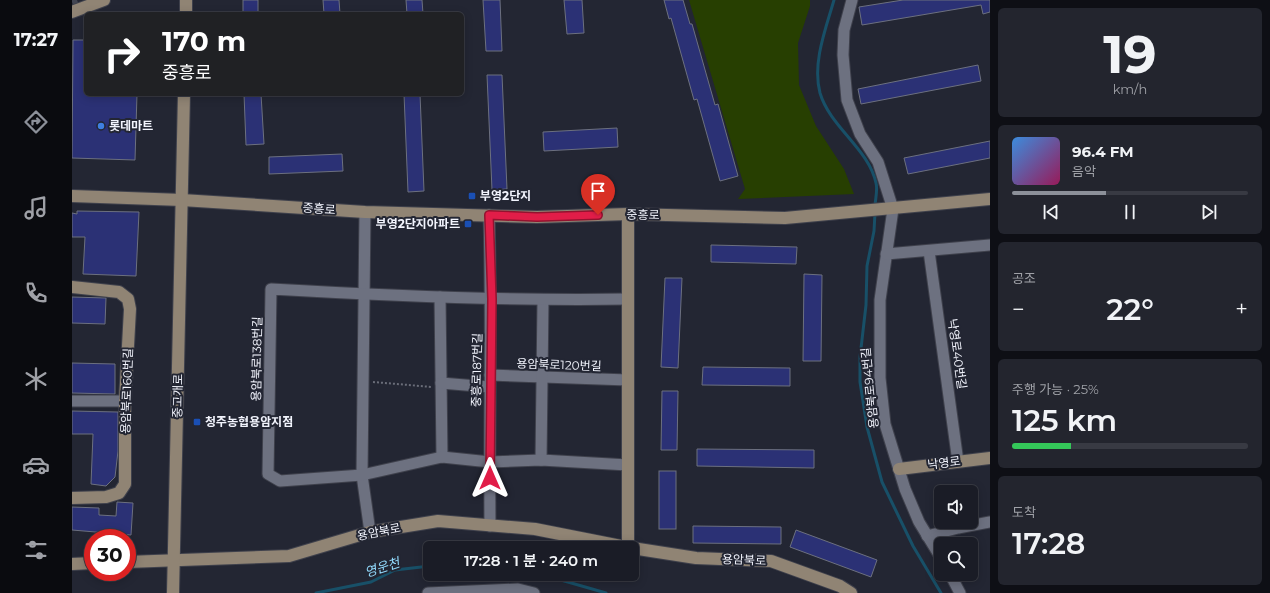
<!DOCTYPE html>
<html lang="ko">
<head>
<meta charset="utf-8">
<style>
	:root { --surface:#1a1c26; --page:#23252e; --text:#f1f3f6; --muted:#9fa1a7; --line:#383a43; --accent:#8c9099 }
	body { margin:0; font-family:Montserrat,"Noto Sans KR",sans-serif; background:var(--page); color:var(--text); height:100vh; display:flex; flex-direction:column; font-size:15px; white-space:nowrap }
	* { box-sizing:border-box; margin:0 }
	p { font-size:13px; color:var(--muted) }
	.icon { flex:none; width:22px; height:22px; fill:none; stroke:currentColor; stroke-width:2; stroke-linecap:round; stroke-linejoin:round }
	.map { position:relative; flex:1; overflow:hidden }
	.sheet { display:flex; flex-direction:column; gap:8px; padding:8px; background:#0e0f15; width:280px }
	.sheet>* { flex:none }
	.banner { position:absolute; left:12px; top:12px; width:380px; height:84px; border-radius:6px; box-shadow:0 2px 10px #0003,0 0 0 1px var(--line); background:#202124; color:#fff; overflow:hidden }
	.buttons { position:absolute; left:862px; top:485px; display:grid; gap:8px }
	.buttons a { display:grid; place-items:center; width:44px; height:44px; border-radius:6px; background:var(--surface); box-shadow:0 2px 10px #0003,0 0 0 1px var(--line); font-size:20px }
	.speed { position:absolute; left:12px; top:529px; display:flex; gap:8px; font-size:20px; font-weight:700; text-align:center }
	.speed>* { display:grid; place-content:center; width:52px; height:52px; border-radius:50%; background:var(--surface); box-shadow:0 2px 10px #0003,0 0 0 1px var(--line); line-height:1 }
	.speed .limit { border:6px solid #d22; background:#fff; color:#111 }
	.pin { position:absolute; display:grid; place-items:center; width:34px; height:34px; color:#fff; margin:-41px -17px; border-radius:50% 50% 50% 0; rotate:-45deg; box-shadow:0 0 4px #0007 }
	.pin .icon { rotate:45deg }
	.me { position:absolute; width:44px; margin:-22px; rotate:0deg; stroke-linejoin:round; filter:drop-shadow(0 0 3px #0008) }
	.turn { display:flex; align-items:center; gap:14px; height:84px; padding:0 12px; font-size:18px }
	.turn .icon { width:52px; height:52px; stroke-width:2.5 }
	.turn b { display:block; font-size:28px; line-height:34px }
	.big { font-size:30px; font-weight:600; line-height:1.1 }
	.sheet .widget { flex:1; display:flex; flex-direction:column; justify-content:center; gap:6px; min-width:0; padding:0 14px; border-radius:6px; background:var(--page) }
	.sheet .dial { align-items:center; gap:0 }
	.dial b { font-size:52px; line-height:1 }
	.song { display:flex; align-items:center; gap:12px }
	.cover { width:48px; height:48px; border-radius:6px; background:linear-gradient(135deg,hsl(210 70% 55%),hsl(330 70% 35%)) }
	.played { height:4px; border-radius:2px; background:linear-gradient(90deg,var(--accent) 40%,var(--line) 40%) }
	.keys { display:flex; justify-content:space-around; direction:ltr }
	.heat { display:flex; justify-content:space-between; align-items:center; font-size:22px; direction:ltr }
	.charge { height:6px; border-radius:3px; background:linear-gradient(90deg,#34c759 25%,var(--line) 0) }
	.trip { position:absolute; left:351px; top:541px; width:216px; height:40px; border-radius:6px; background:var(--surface); box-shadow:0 2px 10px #0003,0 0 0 1px var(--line); font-weight:600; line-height:40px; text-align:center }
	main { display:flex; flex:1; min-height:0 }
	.dock { display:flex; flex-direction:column; width:72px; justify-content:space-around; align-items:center; background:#0a0b0f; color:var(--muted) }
	.dock .icon { width:28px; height:28px }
	.dock .on { color:var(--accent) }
	.dock b { font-size:18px; color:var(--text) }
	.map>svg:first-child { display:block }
	.green { fill:#273f01 }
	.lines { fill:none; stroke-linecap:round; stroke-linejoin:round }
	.stream { stroke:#185068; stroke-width:3 }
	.building { fill:#2b3175; stroke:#6c707f }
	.secondary-tunnel { stroke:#424551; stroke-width:12; stroke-dasharray:12 6; stroke-linecap:butt }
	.street-casing { stroke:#3f414c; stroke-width:13 }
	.secondary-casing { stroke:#3f414c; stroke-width:14 }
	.path { stroke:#6a6d79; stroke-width:2; stroke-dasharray:2 2; stroke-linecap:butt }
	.street { stroke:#6d7180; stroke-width:11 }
	.secondary { stroke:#908474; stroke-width:12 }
	.route-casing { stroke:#92132f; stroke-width:10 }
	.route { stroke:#e11d48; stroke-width:7 }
	.shop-dot { fill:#3f7fe0; stroke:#232633; stroke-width:1.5 }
	.transit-dot { fill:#1a4fb4; stroke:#232633; stroke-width:1.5 }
	.labels { text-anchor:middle; stroke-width:4; stroke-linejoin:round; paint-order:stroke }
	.poi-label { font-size:12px; font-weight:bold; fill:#f2f4fd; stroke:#232633; text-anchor:start }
	.street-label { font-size:12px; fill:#f2f4fd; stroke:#232633 }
	.water-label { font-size:13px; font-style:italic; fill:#92dbfe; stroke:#232633 }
</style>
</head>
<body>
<main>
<nav class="dock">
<b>17:27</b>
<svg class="icon on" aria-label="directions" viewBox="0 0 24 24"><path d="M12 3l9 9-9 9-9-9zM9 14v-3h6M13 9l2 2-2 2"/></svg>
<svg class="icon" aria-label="music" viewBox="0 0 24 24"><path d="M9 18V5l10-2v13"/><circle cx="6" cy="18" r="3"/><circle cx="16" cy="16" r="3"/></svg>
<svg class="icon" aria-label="phone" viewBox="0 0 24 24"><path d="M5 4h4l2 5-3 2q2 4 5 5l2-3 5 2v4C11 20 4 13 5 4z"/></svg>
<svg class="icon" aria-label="climate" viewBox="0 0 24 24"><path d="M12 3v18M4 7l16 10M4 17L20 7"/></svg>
<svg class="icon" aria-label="car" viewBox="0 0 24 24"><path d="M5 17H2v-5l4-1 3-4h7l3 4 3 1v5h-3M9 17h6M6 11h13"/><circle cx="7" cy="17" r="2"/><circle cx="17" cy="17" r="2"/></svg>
<svg class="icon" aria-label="filters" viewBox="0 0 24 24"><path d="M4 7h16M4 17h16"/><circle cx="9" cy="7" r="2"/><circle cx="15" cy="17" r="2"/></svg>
</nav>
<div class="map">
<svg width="918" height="593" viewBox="0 0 918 593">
	<rect width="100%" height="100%" fill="#232633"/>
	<!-- green -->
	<polygon class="green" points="617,0 738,0 738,6 726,43 727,85 744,126 772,169 782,194 666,199 673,189"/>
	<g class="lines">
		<!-- stream -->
		<g class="stream">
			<path d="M762,0C754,28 740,63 748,93C758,127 797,149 804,183C806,190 803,200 803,207"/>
			<polyline points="803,213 802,231 795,266 794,305 788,357 788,382 795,427 810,482 841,546 869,593"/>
			<polyline points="468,574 534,593"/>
			<polyline points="244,593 299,582 323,570 358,566"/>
		</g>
	</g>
	<!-- building -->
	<g class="building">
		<rect x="171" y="0" width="15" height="14"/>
		<polygon points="251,0 267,0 268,14 252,14"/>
		<polygon points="334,0 350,0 351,14 335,14"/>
		<polygon points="411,0 428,0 430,51 414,51"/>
		<polygon points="492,0 510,0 512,33 495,34"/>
		<polygon points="592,0 611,0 618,24 620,24 643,105 646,104 666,176 648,181 625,99 622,100 599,18 597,19"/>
		<polygon points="831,0 918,0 918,12 911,14 909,5 790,25 787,7"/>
		<polygon points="1,40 14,40 14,94 65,94 63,160 0,158"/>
		<polygon points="906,65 909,81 789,104 786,89"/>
		<polygon points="415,75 430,75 435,189 420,190"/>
		<polygon points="172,94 189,94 192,144 174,145"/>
		<polygon points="332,94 348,94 352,191 336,192"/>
		<polygon points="545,128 546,147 472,151 471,132"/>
		<polygon points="918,141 918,158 836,174 832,158"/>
		<polygon points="270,154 271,171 197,174 197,157"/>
		<polygon points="5,211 67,212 64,276 11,274 13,237 0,237 0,213 5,214"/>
		<polygon points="639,245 725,247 724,264 639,262"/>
		<polygon points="732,274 750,275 749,361 731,361"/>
		<polygon points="593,278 610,278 606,368 589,367"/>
		<polygon points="0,297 34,298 33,324 0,323"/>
		<polygon points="0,363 43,364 43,394 0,393"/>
		<polygon points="631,367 718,368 718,386 630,385"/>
		<polygon points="590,391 606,391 605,450 589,450"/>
		<polygon points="0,411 46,412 46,451 43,477 34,486 19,484 21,434 0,434"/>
		<polygon points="625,449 742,450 742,468 625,466"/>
		<rect x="587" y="471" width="17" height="58"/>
		<polygon points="45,502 61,503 59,535 0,530 0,507 27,508 27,515 44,516"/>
		<polygon points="621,526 709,527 709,544 621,543"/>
		<polygon points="724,530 805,560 799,577 718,547"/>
	</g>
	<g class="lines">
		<!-- secondary-tunnel -->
		<polyline class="secondary-tunnel" points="0,2 5,0"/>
		<defs>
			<g id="street">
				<polyline points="780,0 772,30 771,55 775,100 788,134 806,162 821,209 808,300 808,378 813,424 833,489 847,522 869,558"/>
				<polyline points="293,212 290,475 298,532"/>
				<path d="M417,215C420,319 417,422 418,526"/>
				<polyline points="857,251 886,462"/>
				<polyline points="814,254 918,245"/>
				<polyline points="368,297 370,457"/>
				<polyline points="418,375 556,380"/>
				<polyline points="369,383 417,387"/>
				<polyline points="0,401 53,401"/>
				<polyline points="469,460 471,300"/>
				<path d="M556,465L469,460L418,462L370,457L290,475L208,481L196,474L199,289C318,296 437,301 556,299"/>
				<polyline points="855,536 886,528 918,522"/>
				<polyline points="878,574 888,593"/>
				<polyline points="356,593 446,589 462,593"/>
			</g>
			<g id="secondary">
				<polyline points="0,12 32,0"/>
				<polyline points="114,14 114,0"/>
				<polyline points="0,196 110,200 293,212 465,217 556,214 713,218 918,199"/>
				<polyline points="556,214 556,547"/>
				<polyline points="0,287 47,292 56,299 58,309 53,401 53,484 47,493 34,497 0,498"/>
				<polyline points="827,469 918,458"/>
				<polyline points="560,548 624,558 699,561 768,586 779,593"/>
				<polyline points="55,562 217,556 298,532 366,521 463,529 559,548"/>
				<polyline points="0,564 21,563"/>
				<polyline points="101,593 112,94"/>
			</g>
		</defs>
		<!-- street casing -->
		<use href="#street" class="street-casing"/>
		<!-- secondary casing -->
		<use href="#secondary" class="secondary-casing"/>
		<!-- path -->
		<polyline class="path" points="301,382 360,387"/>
		<!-- street -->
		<use href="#street" class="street"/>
		<!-- secondary -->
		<use href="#secondary" class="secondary"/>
	</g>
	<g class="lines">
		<defs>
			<polyline id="route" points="418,478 420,299 417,215 465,217 526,215"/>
		</defs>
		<!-- route casing -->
		<use href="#route" class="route-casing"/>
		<!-- route -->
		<use href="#route" class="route"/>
	</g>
	<!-- markers -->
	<circle class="shop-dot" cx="29" cy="126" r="4"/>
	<g class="transit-dot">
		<rect x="396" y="192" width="8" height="8" rx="2"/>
		<rect x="392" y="220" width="8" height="8" rx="2"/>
		<rect x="121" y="418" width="8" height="8" rx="2"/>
	</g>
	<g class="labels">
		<!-- poi labels -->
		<g class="poi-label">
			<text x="37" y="130">롯데마트</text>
			<text x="408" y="200">부영2단지</text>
			<text x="388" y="228" text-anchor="end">부영2단지아파트</text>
			<text x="133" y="426">청주농협용암지점</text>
		</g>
		<!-- street labels -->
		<g class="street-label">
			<text transform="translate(247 209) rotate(4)" y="4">중흥로</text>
			<text transform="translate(571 215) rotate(1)" y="4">중흥로</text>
			<text transform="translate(885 354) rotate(82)" y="4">낙영로40번길</text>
			<text transform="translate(185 359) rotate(-89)" y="4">용암북로138번길</text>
			<text transform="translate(487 365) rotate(2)" y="4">용암북로120번길</text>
			<text transform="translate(405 370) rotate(-89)" y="4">중흥로187번길</text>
			<text transform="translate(798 388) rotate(-96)" y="4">용암북로94번길</text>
			<text transform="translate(55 391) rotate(-88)" y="4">용암북로160번길</text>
			<text transform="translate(106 396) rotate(-89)" y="4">중고개로</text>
			<text transform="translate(872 463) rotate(-7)" y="4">낙영로</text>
			<text transform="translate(307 532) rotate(-11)" y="4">용암북로</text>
			<text transform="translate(672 560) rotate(2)" y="4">용암북로</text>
		</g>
		<!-- water labels -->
		<g class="water-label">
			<text transform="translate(310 567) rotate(-18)" y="5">영운천</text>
		</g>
	</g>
</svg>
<div class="buttons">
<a><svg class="icon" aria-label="sound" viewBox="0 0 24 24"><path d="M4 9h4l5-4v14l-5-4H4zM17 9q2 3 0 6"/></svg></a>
<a><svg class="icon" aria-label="search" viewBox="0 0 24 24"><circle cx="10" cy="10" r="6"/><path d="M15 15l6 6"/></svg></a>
</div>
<div class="speed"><div class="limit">30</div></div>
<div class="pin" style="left:526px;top:215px;background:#d93025"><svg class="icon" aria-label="arrive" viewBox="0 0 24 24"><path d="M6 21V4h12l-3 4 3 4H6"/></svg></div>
<svg class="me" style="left:418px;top:478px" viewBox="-20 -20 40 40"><path d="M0-17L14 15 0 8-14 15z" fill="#e11d48" stroke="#fff" stroke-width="4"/></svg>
<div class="trip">17:28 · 1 분 · 240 m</div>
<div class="banner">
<div class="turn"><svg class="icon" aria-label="right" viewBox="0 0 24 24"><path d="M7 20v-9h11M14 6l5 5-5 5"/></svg><div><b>170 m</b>중흥로</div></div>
</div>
</div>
<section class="sheet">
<div class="widget dial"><b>19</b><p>km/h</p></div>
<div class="widget">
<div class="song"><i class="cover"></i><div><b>96.4 FM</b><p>음악</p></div></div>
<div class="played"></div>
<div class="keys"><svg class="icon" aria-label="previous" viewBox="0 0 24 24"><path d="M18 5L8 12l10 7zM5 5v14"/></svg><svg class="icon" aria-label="pause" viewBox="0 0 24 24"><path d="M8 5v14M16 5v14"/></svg><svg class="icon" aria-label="next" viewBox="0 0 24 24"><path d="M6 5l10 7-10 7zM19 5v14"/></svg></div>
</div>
<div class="widget"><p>공조</p>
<div class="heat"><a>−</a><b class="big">22°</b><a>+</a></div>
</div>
<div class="widget"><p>주행 가능 · 25%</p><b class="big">125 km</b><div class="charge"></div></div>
<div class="widget"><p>도착</p><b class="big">17:28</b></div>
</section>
</main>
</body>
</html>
